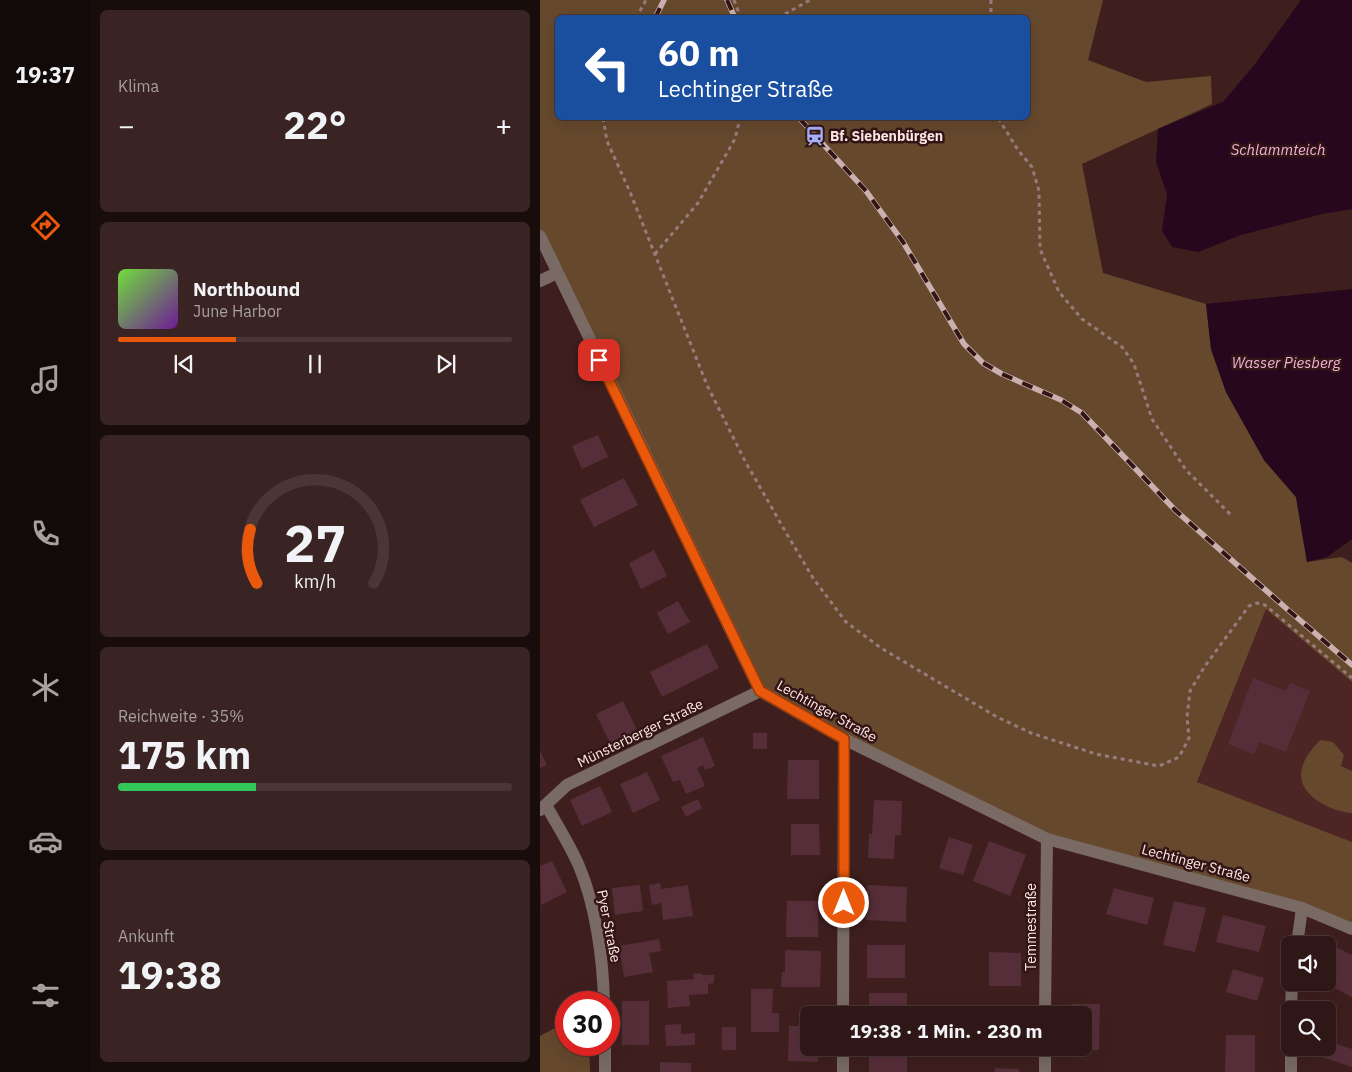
<!DOCTYPE html>
<html lang="de">
<head>
<meta charset="utf-8">
<style>
	:root { --surface:#2e1716; --page:#3a2423; --text:#f1f3f6; --muted:#a79fa1; --line:#493635; --accent:#ea580c }
	body { margin:0; font-family:"IBM Plex Sans",sans-serif; background:var(--page); color:var(--text); height:100vh; display:flex; flex-direction:column; font-size:19px; white-space:nowrap }
	* { box-sizing:border-box; margin:0 }
	p { font-size:16px; color:var(--muted) }
	.icon { flex:none; width:28px; height:28px; fill:none; stroke:currentColor; stroke-width:2; stroke-linecap:round; stroke-linejoin:round }
	.map { position:relative; flex:1; overflow:hidden }
	.details { display:flex; flex-direction:column; gap:10px; padding:10px; background:#190d0c; width:450px }
	.details>* { flex:none }
	.banner { position:absolute; left:15px; top:15px; width:475px; height:105px; border-radius:8px; box-shadow:0 5px 20px #0002,0 0 0 1px var(--line); background:#1a4fa0; color:#fff; overflow:hidden }
	.buttons { position:absolute; left:741px; top:936px; display:grid; gap:10px }
	.buttons a { display:grid; place-items:center; width:55px; height:55px; border-radius:8px; background:var(--surface); box-shadow:0 5px 20px #0002,0 0 0 1px var(--line); font-size:25px }
	.speed { position:absolute; left:15px; top:991px; display:flex; gap:10px; font-size:25px; font-weight:700; text-align:center }
	.speed>* { display:grid; place-content:center; width:65px; height:65px; border-radius:50%; background:var(--surface); box-shadow:0 5px 20px #0002,0 0 0 1px var(--line); line-height:1 }
	.speed .limit { border:8px solid #d22; background:#fff; color:#111 }
	.pin { position:absolute; display:grid; place-items:center; width:42px; height:42px; color:#fff; margin:-21px; border-radius:10px; box-shadow:0 2px 8px #0006 }
	.me { position:absolute; width:55px; margin:-28px; rotate:0deg; stroke-linejoin:round; filter:drop-shadow(0 0 4px #0008) }
	.turn { display:flex; align-items:center; gap:18px; height:105px; padding:0 20px; font-size:22px }
	.turn .icon { width:65px; height:65px; stroke-width:2.5 }
	.turn b { display:block; font-size:35px; line-height:42px }
	.big { font-size:38px; font-weight:800; line-height:1.1 }
	.details .tile { flex:1; display:flex; flex-direction:column; justify-content:center; gap:8px; min-width:0; padding:0 18px; border-radius:8px; background:var(--page) }
	.details .dial { align-items:center; gap:0 }
	.dial svg { height:130px; overflow:visible; fill:none; stroke:var(--line); stroke-width:7; stroke-linecap:round; text-anchor:middle }
	.dial text { fill:var(--text); stroke:none }
	.song { display:flex; align-items:center; gap:15px }
	.cover { width:60px; height:60px; border-radius:8px; background:linear-gradient(135deg,hsl(100 70% 55%),hsl(280 70% 35%)) }
	.played { height:5px; border-radius:2px; background:linear-gradient(90deg,var(--accent) 30%,var(--line) 30%) }
	.keys { display:flex; justify-content:space-around; direction:ltr }
	.heat { display:flex; justify-content:space-between; align-items:center; font-size:28px; direction:ltr }
	.charge { height:8px; border-radius:4px; background:linear-gradient(90deg,#34c759 35%,var(--line) 0) }
	.trip { position:absolute; left:260px; top:1006px; width:292px; height:50px; border-radius:8px; background:var(--surface); box-shadow:0 5px 20px #0002,0 0 0 1px var(--line); font-weight:800; line-height:50px; text-align:center }
	main { display:flex; flex:1; min-height:0 }
	.tab-bar { display:flex; flex-direction:column; width:90px; justify-content:space-around; align-items:center; background:#120909; color:var(--muted) }
	.tab-bar .icon { width:35px; height:35px }
	.tab-bar .active { color:var(--accent) }
	.tab-bar b { font-size:22px; color:var(--text) }
	.map>svg:first-child { display:block }
	.built { fill:#4c2524 }
	.green { fill:#66492d; fill-rule:evenodd }
	.water { fill:#26071d }
	.building { fill:#562e39 }
	.lines { fill:none; stroke-linecap:round; stroke-linejoin:round }
	.path { stroke:#977c7b; stroke-width:3; stroke-dasharray:4 4; stroke-linecap:butt }
	.minor { stroke:#796a64; stroke-width:12 }
	.rail-casing { stroke:#cab1b0; stroke-width:5.5 }
	.rail { stroke:#331515; stroke-width:4; stroke-dasharray:11; stroke-linecap:butt }
	.route-casing { stroke:#983908; stroke-width:12 }
	.route { stroke:#ea580c; stroke-width:9 }
	.labels { text-anchor:middle; stroke-width:5; stroke-linejoin:round; paint-order:stroke }
	.poi-label { font-size:14px; font-weight:bold; fill:#ffe9e7; stroke:#331515; text-anchor:start }
	.street-label { font-size:14px; fill:#ffe9e7; stroke:#331515 }
	.water-label { font-size:15px; font-style:italic; fill:#f2b2da; stroke:#331515 }
</style>
</head>
<body>
<main>
<nav class="tab-bar">
<b>19:37</b>
<svg class="icon active" aria-label="directions" viewBox="0 0 24 24"><path d="M12 3l9 9-9 9-9-9zM9 14v-3h6M13 9l2 2-2 2"/></svg>
<svg class="icon" aria-label="music" viewBox="0 0 24 24"><path d="M9 18V5l10-2v13"/><circle cx="6" cy="18" r="3"/><circle cx="16" cy="16" r="3"/></svg>
<svg class="icon" aria-label="phone" viewBox="0 0 24 24"><path d="M5 4h4l2 5-3 2q2 4 5 5l2-3 5 2v4C11 20 4 13 5 4z"/></svg>
<svg class="icon" aria-label="climate" viewBox="0 0 24 24"><path d="M12 3v18M4 7l16 10M4 17L20 7"/></svg>
<svg class="icon" aria-label="car" viewBox="0 0 24 24"><path d="M5 17H2v-5l4-1 3-4h7l3 4 3 1v5h-3M9 17h6M6 11h13"/><circle cx="7" cy="17" r="2"/><circle cx="17" cy="17" r="2"/></svg>
<svg class="icon" aria-label="filters" viewBox="0 0 24 24"><path d="M4 7h16M4 17h16"/><circle cx="9" cy="7" r="2"/><circle cx="15" cy="17" r="2"/></svg>
</nav>
<section class="details">
<div class="tile"><p>Klima</p>
<div class="heat"><a>−</a><b class="big">22°</b><a>+</a></div>
</div>
<div class="tile">
<div class="song"><i class="cover"></i><div><b>Northbound</b><p>June Harbor</p></div></div>
<div class="played"></div>
<div class="keys"><svg class="icon" aria-label="previous" viewBox="0 0 24 24"><path d="M18 5L8 12l10 7zM5 5v14"/></svg><svg class="icon" aria-label="pause" viewBox="0 0 24 24"><path d="M8 5v14M16 5v14"/></svg><svg class="icon" aria-label="next" viewBox="0 0 24 24"><path d="M6 5l10 7-10 7zM19 5v14"/></svg></div>
</div>
<div class="tile dial"><svg viewBox="0 0 100 80">
<path d="M14 69A42 42 0 1 1 86 69"/>
<path d="M14 69A42 42 0 0 1 10 36" stroke="#ea580c"/>
<text x="50" y="56" font-size="32" font-weight="700">27</text>
<text x="50" y="72" font-size="11">km/h</text>
</svg></div>
<div class="tile"><p>Reichweite · 35%</p><b class="big">175 km</b><div class="charge"></div></div>
<div class="tile"><p>Ankunft</p><b class="big">19:38</b></div>
</section>
<div class="map">
<svg width="812" height="1072" viewBox="0 0 812 1072">
	<rect width="100%" height="100%" fill="#3e1f1e"/>
	<!-- built -->
	<polygon class="built" points="726,609 812,682 812,842 657,783"/>
	<!-- green -->
	<g class="green">
		<path d="M0,0H563L548,60L606,82L671,76L672,104L542,164L563,273L666,304L671,349L686,392L724,460L756,497L767,562L802,557L812,563V682L726,609L657,782L812,842V929L507,839L220,691L0,236ZM18,18H488V118H18Z"/>
		<path d="M780,740L793,742L804,755L801,766L812,771V813C793,812 760,797 761,774C762,760 771,750 780,740Z"/>
		<polygon points="26,1022 26,1045 49,1045 50,1072 0,1072 0,1036"/>
	</g>
	<!-- water -->
	<g class="water">
		<polygon points="761,0 812,0 812,209 782,214 701,235 658,252 632,247 622,231 627,194 616,162 618,129 683,102 715,64"/>
		<polygon points="812,289 812,539 787,557 767,562 756,497 724,460 686,392 671,349 666,304"/>
	</g>
	<!-- building -->
	<g class="building">
		<polygon points="58,435 68,457 42,469 32,446"/>
		<polygon points="84,478 98,505 54,527 40,500"/>
		<polygon points="114,550 127,576 101,589 89,563"/>
		<polygon points="138,601 150,622 128,634 117,613"/>
		<polygon points="167,644 179,668 122,697 110,672"/>
		<polygon points="713,678 746,691 750,683 770,691 746,752 719,742 714,754 688,744"/>
		<polygon points="83,701 99,734 72,747 56,714"/>
		<rect x="213" y="733" width="14" height="16"/>
		<polygon points="163,737 175,766 165,770 163,765 157,768 165,786 146,794 140,780 133,782 121,756"/>
		<polygon points="0,751 7,765 0,768"/>
		<polygon points="248,760 279,760 279,799 247,799"/>
		<polygon points="107,772 120,800 93,813 80,784"/>
		<polygon points="60,786 72,812 42,826 30,800"/>
		<polygon points="158,799 162,808 146,817 141,807"/>
		<polygon points="334,800 362,801 361,835 355,835 354,859 328,858 329,834 332,834"/>
		<polygon points="251,824 279,824 280,855 251,855"/>
		<polygon points="409,837 433,845 423,875 399,868"/>
		<polygon points="449,841 486,855 470,896 433,881"/>
		<polygon points="12,861 27,892 1,905 0,866"/>
		<polygon points="120,883 121,889 148,885 153,916 123,920 121,903 112,905 109,885"/>
		<polygon points="100,885 103,911 75,915 72,888"/>
		<polygon points="327,885 367,887 366,922 326,920"/>
		<polygon points="574,888 614,898 607,925 566,914"/>
		<polygon points="247,901 278,901 278,937 246,937"/>
		<polygon points="634,901 666,908 655,952 623,945"/>
		<polygon points="683,915 726,926 719,952 676,942"/>
		<polygon points="119,939 121,951 109,953 113,972 84,977 79,946"/>
		<rect x="327" y="945" width="38" height="33"/>
		<polygon points="794,946 812,955 812,997 783,982 788,982 788,958"/>
		<polygon points="245,950 281,951 280,987 241,987 242,972 245,972"/>
		<polygon points="449,952 481,953 481,986 449,986"/>
		<polygon points="693,969 724,978 717,1001 686,992"/>
		<polygon points="161,973 162,975 174,975 174,983 168,984 168,994 149,995 150,1006 128,1008 127,981 154,979 153,974"/>
		<polygon points="211,989 233,989 232,1013 239,1013 239,1032 211,1032"/>
		<rect x="329" y="993" width="38" height="22"/>
		<rect x="82" y="1001" width="27" height="44"/>
		<polygon points="531,1004 560,1004 559,1050 531,1050 531,1048 544,1048 544,1015 531,1015"/>
		<polygon points="141,1024 141,1034 155,1033 155,1045 126,1046 125,1025"/>
		<polygon points="249,1026 269,1026 269,1048 279,1048 278,1062 248,1061"/>
		<rect x="182" y="1027" width="14" height="23"/>
		<polygon points="686,1035 715,1035 715,1072 685,1072"/>
		<polygon points="788,1041 812,1049 812,1067 782,1057 785,1048 788,1048"/>
		<rect x="329" y="1053" width="38" height="19"/>
		<polygon points="120,1062 151,1063 151,1072 120,1072"/>
		<polygon points="455,1068 479,1069 479,1072 455,1072"/>
	</g>
	<g class="lines">
		<!-- path -->
		<g class="path">
			<polyline points="194,0 201,18"/>
			<polyline points="451,0 451,18"/>
			<polyline points="96,18 106,0"/>
			<polyline points="238,18 270,0"/>
			<polyline points="63,118 67,141 90,192 167,385 205,461 248,536 273,578 306,622 341,648 457,717 491,733 556,754 619,766 639,757 649,738 647,717 650,691 665,666 709,606 717,603 725,605 812,678"/>
			<polyline points="459,118 460,121 478,150 492,167 499,191 500,249 519,292 542,319 582,347 594,364 612,419 646,470 693,517"/>
			<polyline points="115,254 158,203 195,139 200,118"/>
		</g>
		<!-- minor -->
		<g class="minor">
			<polyline points="0,236 220,691 304,739 507,839 762,908 812,929"/>
			<polyline points="0,281 17,273"/>
			<path d="M6,805C17,825 30,845 39,866C56,906 63,960 64,1002"/>
			<polyline points="0,810 27,785 220,691"/>
			<polyline points="757,945 762,908"/>
			<polyline points="751,1010 752,982"/>
			<polyline points="303,1015 304,739"/>
			<polyline points="505,1015 507,839"/>
			<polyline points="65,1045 65,1072"/>
			<polyline points="751,1048 751,1072"/>
			<polyline points="303,1072 303,1048"/>
			<polyline points="505,1072 505,1048"/>
		</g>
		<defs>
			<g id="rail">
				<polyline points="187,0 195,18"/>
				<polyline points="115,18 124,0"/>
				<polyline points="259,118 326,191 363,242 424,344 443,363 462,374 521,400 542,413 635,510 747,609 812,665"/>
			</g>
		</defs>
		<!-- rail casing -->
		<use href="#rail" class="rail-casing"/>
		<!-- rail -->
		<use href="#rail" class="rail"/>
	</g>
	<g class="lines">
		<defs>
			<polyline id="route" points="59,360 220,691 304,739 304,903"/>
		</defs>
		<!-- route casing -->
		<use href="#route" class="route-casing"/>
		<!-- route -->
		<use href="#route" class="route"/>
	</g>
	<!-- icons -->
	<defs>
		<symbol id="station-bare" viewBox="-9 -9 18 18"><path d="M-3-6H3Q5-6 5-4V2Q5 4 3 4L4.5 6H3L1.5 4h-3L-3 6H-4.5L-3 4Q-5 4-5 2V-4Q-5-6-3-6ZM-3.5-4v3h7v-3ZM-3.5 1v1.5H-2V1ZM2 1v1.5H3.5V1Z" fill="#a8b0fc" stroke="#331515" stroke-width="2.5" paint-order="stroke"/></symbol>
	</defs>
	<g fill-rule="evenodd">
		<use href="#station-bare" x="261" y="122" width="28" height="28"/>
	</g>
	<g class="labels">
		<!-- poi labels -->
		<g class="poi-label">
			<text x="290" y="141">Bf. Siebenbürgen</text>
		</g>
		<!-- street labels -->
		<g class="street-label">
			<text transform="translate(287 711) rotate(29)" y="5">Lechtinger Straße</text>
			<text transform="translate(100 733) rotate(-26)" y="5">Münsterberger Straße</text>
			<text transform="translate(656 863) rotate(15)" y="5">Lechtinger Straße</text>
			<text transform="translate(69 926) rotate(79)" y="5">Pyer Straße</text>
			<text transform="translate(491 927) rotate(-90)" y="5">Temmestraße</text>
		</g>
		<!-- water labels -->
		<g class="water-label">
			<text x="738" y="155">Schlammteich</text>
			<text x="746" y="368">Wasser Piesberg</text>
		</g>
	</g>
</svg>
<div class="buttons">
<a><svg class="icon" aria-label="sound" viewBox="0 0 24 24"><path d="M4 9h4l5-4v14l-5-4H4zM17 9q2 3 0 6"/></svg></a>
<a><svg class="icon" aria-label="search" viewBox="0 0 24 24"><circle cx="10" cy="10" r="6"/><path d="M15 15l6 6"/></svg></a>
</div>
<div class="speed"><div class="limit">30</div></div>
<div class="pin" style="left:59px;top:360px;background:#d93025"><svg class="icon" aria-label="arrive" viewBox="0 0 24 24"><path d="M6 21V4h12l-3 4 3 4H6"/></svg></div>
<svg class="me" style="left:304px;top:903px" viewBox="-20 -20 40 40"><circle r="17" fill="#ea580c" stroke="#fff" stroke-width="3"/><path d="M0-11L8 9 0 5-8 9z" fill="#fff"/></svg>
<div class="trip">19:38 · 1 Min. · 230 m</div>
<div class="banner">
<div class="turn"><svg class="icon" aria-label="left" viewBox="0 0 24 24"><path d="M17 20v-9H6M10 6l-5 5 5 5"/></svg><div><b>60 m</b>Lechtinger Straße</div></div>
</div>
</div>
</main>
</body>
</html>
